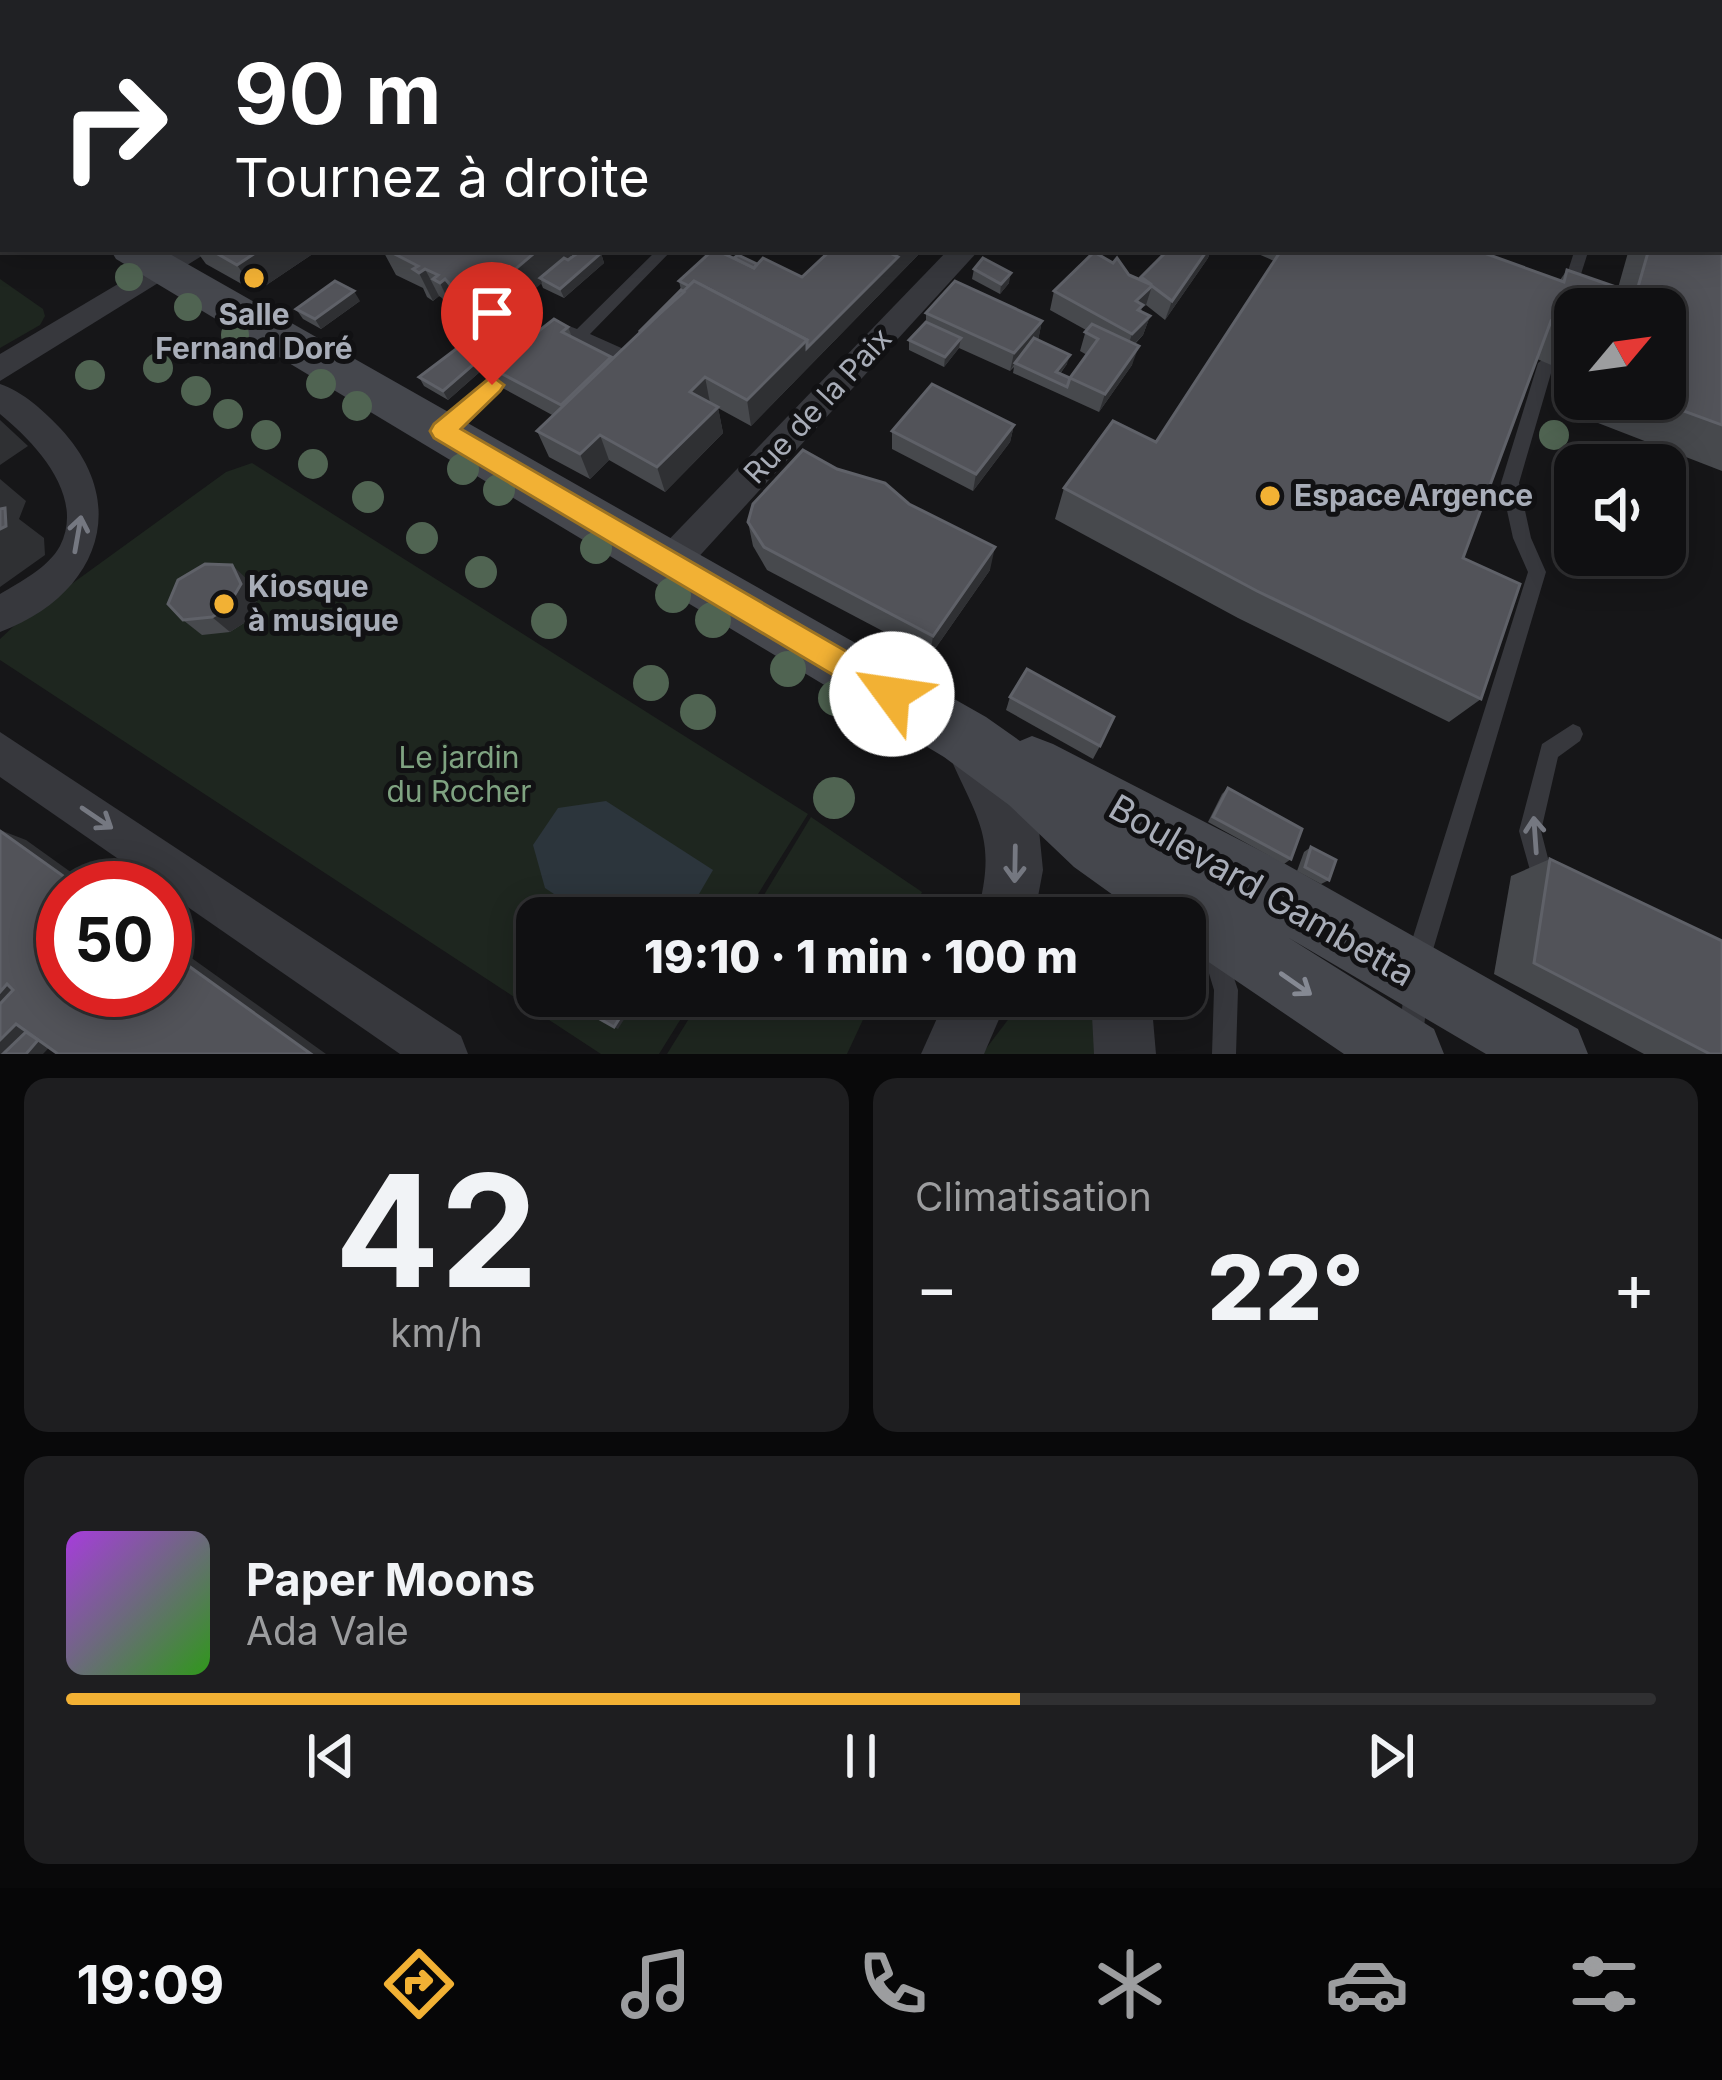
<!DOCTYPE html>
<html lang="fr">
<head>
<meta charset="utf-8">
<style>
	:root { --surface:#101012; --page:#1e1e20; --text:#f1f3f6; --muted:#9c9d9f; --line:#303032; --accent:#f2b134 }
	body { margin:0; font-family:Inter,sans-serif; background:var(--page); color:var(--text); height:100vh; display:flex; flex-direction:column; font-size:45px; white-space:nowrap }
	* { box-sizing:border-box; margin:0 }
	p { font-size:39px; color:var(--muted) }
	.icon { flex:none; width:66px; height:66px; fill:none; stroke:currentColor; stroke-width:2; stroke-linecap:round; stroke-linejoin:round }
	.map { position:relative; height:1054px; overflow:hidden }
	.sheet { display:flex; flex-direction:column; gap:24px; padding:24px; background:#09090a; flex:1 }
	.sheet>* { flex:none }
	.top-card { position:absolute; left:0px; top:0px; width:1722px; height:252px; box-shadow:0 6px 30px #0003,0 0 0 3px var(--line); background:#202124; color:#fff; overflow:hidden }
	.needle { width:78px; rotate:61deg }
	.controls { position:absolute; left:1554px; top:288px; display:grid; gap:24px }
	.controls a { display:grid; place-items:center; width:132px; height:132px; border-radius:24px; background:var(--surface); box-shadow:0 6px 30px #0003,0 0 0 3px var(--line); font-size:60px }
	.speed { position:absolute; left:36px; top:861px; display:flex; gap:24px; font-size:60px; font-weight:700; text-align:center }
	.speed>* { display:grid; place-content:center; width:156px; height:156px; border-radius:50%; background:var(--surface); box-shadow:0 6px 30px #0003,0 0 0 3px var(--line); line-height:1 }
	.speed .limit { border:18px solid #d22; background:#fff; color:#111 }
	.pin { position:absolute; display:grid; place-items:center; width:102px; height:102px; color:#fff; margin:-123px -51px; border-radius:50% 50% 50% 0; rotate:-45deg; box-shadow:0 0 12px #0007 }
	.pin .icon { rotate:45deg }
	.me { position:absolute; width:132px; margin:-66px; rotate:301deg; stroke-linejoin:round; filter:drop-shadow(0 0 9px #0008) }
	.turn { display:flex; align-items:center; gap:42px; height:252px; padding:0 36px; font-size:54px }
	.turn .icon { width:156px; height:156px; stroke-width:2.5 }
	.turn b { display:block; font-size:84px; line-height:102px }
	.big { font-size:90px; font-weight:800; line-height:1.1 }
	.sheet .tile { flex:1; display:flex; flex-direction:column; justify-content:center; gap:18px; min-width:0; padding:0 42px; border-radius:24px; background:var(--page) }
	.sheet .dial { align-items:center; gap:0 }
	.dial b { font-size:156px; line-height:1 }
	.song { display:flex; align-items:center; gap:36px }
	.cover { width:144px; height:144px; border-radius:18px; background:linear-gradient(135deg,hsl(280 70% 55%),hsl(110 70% 35%)) }
	.played { height:12px; border-radius:6px; background:linear-gradient(90deg,var(--accent) 60%,var(--line) 60%) }
	.keys { display:flex; justify-content:space-around; direction:ltr }
	.heat { display:flex; justify-content:space-between; align-items:center; font-size:66px; direction:ltr }
	.sheet .tiles { flex:1; display:grid; gap:24px; grid-template-columns:1fr 1fr }
	.tile:last-child { grid-column:span 2 }
	.trip { position:absolute; left:516px; top:897px; width:690px; height:120px; border-radius:24px; background:var(--surface); box-shadow:0 6px 30px #0003,0 0 0 3px var(--line); font-weight:800; line-height:120px; text-align:center }
	.menu { display:flex; height:192px; justify-content:space-around; align-items:center; background:#060607; color:var(--muted) }
	.menu .icon { width:84px; height:84px }
	.menu .on { color:var(--accent) }
	.menu b { font-size:54px; color:var(--text) }
	.map>svg:first-child { display:block }
	.green { fill:#1e261f }
	.water { fill:#2c353c }
	.lines { fill:none; stroke-linecap:round; stroke-linejoin:round }
	.service { fill:#37383d; fill-rule:evenodd }
	.minor { fill:#37383d; fill-rule:evenodd }
	.tertiary { fill:#37383d; fill-rule:evenodd }
	.secondary { fill:#45474d; fill-rule:evenodd }
	.tree { fill:#506452 }
	.wall { fill:#47494d }
	.shaded-wall { fill:#2f3033 }
	.building { fill:#525359; stroke:#5f6168; stroke-width:3 }
	.oneway { stroke:#757881 }
	.oneway2 { stroke:#858993 }
	.route { fill:#f2b134; stroke:#9d7322; stroke-width:3 }
	.poi-dot { fill:#f2b134; stroke:#111113; stroke-width:4.5 }
	.labels { text-anchor:middle; stroke-width:10; stroke-linejoin:round; paint-order:stroke }
	.poi-label { font-size:30px; font-weight:bold; fill:#a8adb8; stroke:#111113; text-anchor:start }
	.street-label { font-size:30px; fill:#a8adb8; stroke:#111113 }
	.park-label { font-size:30px; fill:#7fa381; stroke:#111113 }
	.near-street-label { font-size:36px; fill:#a8adb8; stroke:#111113 }
</style>
</head>
<body>
<div class="map">
<svg width="1722" height="1054" viewBox="0 0 1722 1054">
	<rect width="100%" height="100%" fill="#161618"/>
	<!-- green -->
	<g class="green">
		<polygon points="0,279 43,309 45,316 40,325 0,348"/>
		<polygon points="252,463 808,814 743,918 537,918 537,996 695,996 659,1054 601,1054 0,660 0,639 15,625 226,472"/>
		<polygon points="811,817 922,892 910,918 750,918"/>
		<polygon points="703,996 874,996 847,1054 667,1054"/>
		<polygon points="1026,996 1093,996 1109,1054 982,1054"/>
	</g>
	<!-- water -->
	<polygon class="water" points="606,801 713,870 685,918 590,918 545,888 533,845 558,808"/>
	<g class="lines">
		<!-- service -->
		<g class="service">
			<polygon points="658,249 673,249 590,334 637,355 639,359 637,363 625,363 560,334 546,334 543,330 546,326 561,323 577,329"/>
			<polygon points="1575,249 1589,249 1574,296 1567,301 1560,296"/>
			<polygon points="1546,357 1554,363 1519,483 1531,538 1546,572 1432,953 1423,1037 1420,1046 1411,1049 1402,1046 1399,1037 1408,953 1528,572 1513,538 1501,483 1538,363"/>
			<polygon points="513,359 519,361 521,365 519,369 448,436 436,436 434,431 436,426 507,361"/>
			<polygon points="1573,724 1580,727 1583,734 1580,741 1558,757 1541,831 1550,866 1560,872 1563,880 1560,888 1552,891 1533,881 1519,831 1542,744"/>
			<polygon points="1213,935 1221,939 1238,990 1236,1054 1212,1054 1214,990 1201,947 1205,939"/>
		</g>
		<!-- minor -->
		<g class="minor">
			<polygon points="994,0 1020,0 1022,3 996,3"/>
			<polygon points="1311,0 1340,0 1342,3 1313,3"/>
			<polygon points="177,249 213,249 0,381 0,354"/>
			<polygon points="949,249 980,249 683,574 670,579 657,574 652,563 657,552"/>
			<path d="M0,384C22,391 44,411 60,428C134,507 95,597 0,632V594C20,582 48,568 60,546C86,495 34,442 0,414Z"/>
			<polygon points="0,732 461,1036 468,1054 400,1054 0,777"/>
		</g>
		<!-- tertiary -->
		<g class="tertiary">
			<path d="M973,725L991,732L1016,774L1039,830L1043,870L1034,918H976C999,836 977,821 947,750L955,732Z"/>
			<polygon points="1153,884 1201,886 1221,895 1230,915 1221,935 1201,944 1185,943 1185,918 1091,918 1100,898"/>
			<polygon points="947,996 1009,996 984,1054 921,1054"/>
			<polygon points="1091,996 1151,996 1156,1054 1094,1054"/>
		</g>
		<!-- secondary -->
		<g class="secondary">
			<rect x="0" y="147" width="3" height="25"/>
			<polygon points="110,249 161,249 986,717 1020,741 1032,736 1053,744 1273,857 1578,1029 1588,1054 1486,1054 1289,938 1434,1029 1444,1054 1344,1054 1185,946 1185,918 1145,918 1074,867 1009,805 944,757 116,259"/>
		</g>
	</g>
	<!-- trees -->
	<g class="tree">
		<circle cx="129" cy="277" r="14"/>
		<circle cx="188" cy="307" r="14"/>
		<circle cx="235" cy="335" r="14"/>
		<circle cx="158" cy="368" r="15"/>
		<circle cx="90" cy="375" r="15"/>
		<circle cx="321" cy="384" r="15"/>
		<circle cx="196" cy="391" r="15"/>
		<circle cx="357" cy="406" r="15"/>
		<circle cx="228" cy="414" r="15"/>
		<circle cx="266" cy="435" r="15"/>
		<circle cx="1554" cy="435" r="15"/>
		<circle cx="313" cy="464" r="15"/>
		<circle cx="463" cy="469" r="16"/>
		<circle cx="499" cy="490" r="16"/>
		<circle cx="368" cy="497" r="16"/>
		<circle cx="422" cy="538" r="16"/>
		<circle cx="596" cy="548" r="16"/>
		<circle cx="481" cy="572" r="16"/>
		<circle cx="673" cy="595" r="18"/>
		<circle cx="713" cy="620" r="18"/>
		<circle cx="549" cy="621" r="18"/>
		<circle cx="788" cy="669" r="18"/>
		<circle cx="651" cy="683" r="18"/>
		<circle cx="836" cy="698" r="18"/>
		<circle cx="698" cy="712" r="18"/>
		<circle cx="877" cy="722" r="18"/>
		<circle cx="834" cy="798" r="21"/>
	</g>
	<!-- wall -->
	<g class="wall">
		<polygon points="927,0 998,0 1004,3 933,3"/>
		<polygon points="1191,0 1200,2 1201,0 1319,0 1329,3 1191,3"/>
		<polygon points="1372,0 1436,0 1434,3 1380,3"/>
		<polygon points="1719,71 1722,71 1722,471 1580,416 1585,399 1665,399 1665,309 1575,309 1575,375 1537,359 1463,558 1481,699 1449,722 1238,618 1055,519 1064,488 1156,442 1274,261 1247,249 1473,249 1560,280 1567,270 1618,288 1629,249 1719,249"/>
		<polygon points="195,249 320,249 256,292 206,264"/>
		<polygon points="382,249 569,249 571,257 568,260 601,253 604,263 564,298 543,288 541,283 491,327 473,316 470,319 458,306 453,310 446,306 442,298 439,296 433,301 427,297 423,288 396,275"/>
		<polygon points="832,249 924,249 751,426 718,408 723,433 665,492 609,460 590,479 549,457 537,431 554,416 499,386 491,368 568,327 572,337 611,357 612,360 681,290 679,281 734,258 802,277"/>
		<polygon points="1169,249 1211,249 1208,258 1165,320 1146,305 1142,308 1141,311 1150,316 1143,335 1135,344 1132,365 1099,412 1013,373 1014,367 1010,371 959,348 944,367 909,350 909,340 926,322 926,313 1042,321 1038,340 1067,364 1060,374 1070,378 1087,355 1080,351 1086,330 1050,310 1054,291 1129,275 1140,280"/>
		<polygon points="974,269 1009,283 1000,294 972,279"/>
		<polygon points="360,301 321,329 303,319 296,309"/>
		<polygon points="486,343 508,347 448,400 424,386 419,377"/>
		<polygon points="1014,425 1010,442 973,491 892,449 892,431"/>
		<polygon points="748,522 990,570 930,656 767,570 753,546"/>
		<polygon points="249,581 258,599 244,623 230,632 202,635 183,620"/>
		<polygon points="1010,697 1100,746 1093,759 1006,710"/>
		<polygon points="1228,788 1291,859 1284,864 1208,822 1222,794"/>
		<polygon points="1311,847 1329,880 1321,884 1297,871 1304,852"/>
		<polygon points="1550,859 1722,1054 1644,1054 1494,974 1511,876"/>
	</g>
	<!-- shaded-wall -->
	<g class="shaded-wall">
		<polygon points="255,0 269,0 271,3 249,3"/>
		<polygon points="305,0 348,0 343,3 299,3"/>
		<polygon points="745,0 804,0 797,3 738,3"/>
		<polygon points="261,249 320,249 256,292 237,265"/>
		<polygon points="539,249 569,249 571,257 544,280 540,278 542,283 491,327 479,300"/>
		<polygon points="899,249 924,249 751,426 747,400 807,340 898,257"/>
		<polygon points="1208,249 1211,249 1208,258 1165,320 1172,301"/>
		<polygon points="601,253 604,263 564,298 560,289"/>
		<polygon points="425,269 439,296 433,301 419,273"/>
		<polygon points="1011,273 1009,283 1000,294 1001,284"/>
		<polygon points="445,279 458,306 453,310 440,283"/>
		<polygon points="1152,286 1146,305 1142,308 1137,324 1136,301"/>
		<polygon points="461,289 473,316 470,319 457,292"/>
		<polygon points="354,291 360,301 321,329 315,319"/>
		<polygon points="1150,316 1143,335 1126,352 1132,334"/>
		<polygon points="1042,321 1038,340 1015,363 1010,371 1014,353"/>
		<polygon points="504,338 508,347 448,400 443,391"/>
		<polygon points="961,338 959,348 944,367 945,357"/>
		<polygon points="1139,346 1132,365 1099,412 1105,394"/>
		<polygon points="1070,355 1067,364 1053,382 1056,372"/>
		<polygon points="611,357 617,375 568,423 561,405"/>
		<polygon points="705,377 710,403 690,392"/>
		<polygon points="718,407 723,433 665,492 657,467"/>
		<polygon points="0,420 28,446 0,465"/>
		<polygon points="1014,425 1010,442 973,491 976,474"/>
		<polygon points="600,435 609,460 590,479 580,454"/>
		<polygon points="0,479 26,501 19,519 44,538 45,555 0,587"/>
		<polygon points="995,547 990,570 930,656 933,636"/>
		<polygon points="232,565 249,581 258,599 244,623 230,632 212,617"/>
		<polygon points="0,830 26,840 93,888 80,888"/>
		<polygon points="165,939 326,1054 311,1054 165,949"/>
		<polygon points="7,984 37,990 0,1019 0,992"/>
		<polygon points="631,1000 635,1002 618,1029 614,1027"/>
		<polygon points="16,1024 58,1038 43,1054 0,1054 0,1040"/>
	</g>
	<!-- building -->
	<g class="building">
		<polygon points="160,0 180,0 174,3 162,3 158,1"/>
		<polygon points="180,0 206,0 200,3 174,3"/>
		<polygon points="229,0 255,0 249,3 223,3"/>
		<polygon points="285,0 305,0 299,3 282,2"/>
		<polygon points="442,0 480,0 488,3 442,3 445,1"/>
		<polygon points="680,0 715,0 722,3 728,0 745,0 738,3 676,3"/>
		<polygon points="842,0 872,0 873,1 869,3 836,3"/>
		<polygon points="874,0 890,0 896,3 869,3"/>
		<polygon points="953,0 971,0 966,3 947,3"/>
		<polygon points="987,0 998,0 1004,3 982,3"/>
		<polygon points="1066,0 1086,1 1137,0 1136,3 1072,3"/>
		<polygon points="1245,0 1319,0 1329,3 1255,3"/>
		<polygon points="1590,0 1666,0 1665,3 1588,3"/>
		<polygon points="1719,71 1722,71 1722,94 1719,93"/>
		<polygon points="0,86 3,88 3,116 0,118"/>
		<polygon points="1719,118 1722,119 1722,425 1651,399 1665,399 1665,309 1575,309 1575,330 1551,321 1463,558 1520,584 1481,699 1257,591 1064,488 1113,421 1156,442 1282,249 1473,249 1564,282 1567,270 1636,294 1649,249 1719,249"/>
		<polygon points="209,249 261,249 237,265"/>
		<polygon points="385,249 539,249 479,300 461,289 457,292 445,279 440,283 433,279 438,275 425,269 419,273 413,269 418,266"/>
		<polygon points="583,249 593,249 601,253 560,289 540,278 564,258 568,260"/>
		<polygon points="714,249 754,268 763,258 802,277 832,249 882,249 898,257 807,348 807,340 694,281 689,286 679,281"/>
		<polygon points="1169,249 1208,249 1172,301 1152,286 1136,301 1143,305 1138,310 1150,316 1132,334 1054,291 1094,252 1113,263 1117,258 1129,275 1152,285 1141,277"/>
		<polygon points="738,255 757,264 754,268 734,258"/>
		<polygon points="983,258 1011,273 1001,284 974,269"/>
		<polygon points="335,281 354,291 315,319 296,309"/>
		<polygon points="694,281 807,340 747,400 705,377 690,392 718,407 657,467 600,435 580,454 537,431"/>
		<polygon points="955,281 1042,321 1014,353 926,313"/>
		<polygon points="681,290 684,292 639,332"/>
		<polygon points="554,319 568,327 562,332 611,357 561,405 491,368"/>
		<polygon points="926,322 961,338 945,357 909,340"/>
		<polygon points="1092,324 1139,346 1105,394 1070,378 1098,339 1085,332"/>
		<polygon points="497,334 504,338 443,391 419,377 472,337 486,343"/>
		<polygon points="1034,338 1070,355 1056,372 1070,378 1067,387 1015,363"/>
		<polygon points="932,384 1014,425 976,474 892,431"/>
		<polygon points="803,450 837,469 885,483 909,504 995,547 933,636 764,547 748,522 753,504"/>
		<polygon points="5,508 6,526 0,529 0,509"/>
		<polygon points="205,564 232,565 241,584 227,608 212,617 183,620 168,604 178,580"/>
		<polygon points="1027,669 1114,717 1100,746 1010,697"/>
		<polygon points="1228,788 1302,829 1291,859 1213,817"/>
		<polygon points="0,831 80,888 63,888 63,990 165,990 165,949 311,1054 58,1054 16,1024 0,1040 0,1004 13,990 7,984 0,992"/>
		<polygon points="1311,847 1336,860 1329,880 1305,867"/>
		<polygon points="1550,859 1722,941 1722,1054 1710,1054 1534,963"/>
		<polygon points="593,996 625,996 631,1000 614,1027 584,1010"/>
		<polygon points="26,1032 38,1040 26,1054 3,1054"/>
	</g>
	<!-- one-way arrows -->
	<defs><path id="oneway-shaft" d="M-6 0H5M1.5-3L5.5 0L1.5 3" fill="none" stroke-width="1.6" stroke-linecap="round" stroke-linejoin="round" transform="scale(3)"/></defs>
	<g class="oneway">
		<use href="#oneway-shaft" transform="translate(78 534) rotate(-80)"/>
		<use href="#oneway-shaft" transform="translate(97 818) rotate(34)"/>
		<use href="#oneway-shaft" transform="translate(1535 835) rotate(-94)"/>
		<use href="#oneway-shaft" transform="translate(1015 864) rotate(91)"/>
	</g>
	<use class="oneway2" href="#oneway-shaft" transform="translate(1296 984) rotate(35)"/>
	<!-- route -->
	<polygon class="route" points="492,376 504,385 500,391 461,429 903,684 908,694 903,704 892,708 882,704 434,438 430,431 434,424"/>
	<!-- markers -->
	<g class="poi-dot">
		<circle cx="254" cy="278" r="12"/>
		<circle cx="1270" cy="496" r="12"/>
		<circle cx="224" cy="604" r="12"/>
	</g>
	<g class="labels">
		<!-- poi labels -->
		<g class="poi-label">
			<text x="254" y="325" text-anchor="middle">Salle<tspan x="254" dy="34">Fernand Doré</tspan></text>
			<text x="1294" y="506">Espace Argence</text>
			<text x="248" y="597">Kiosque<tspan x="248" dy="34">à musique</tspan></text>
		</g>
		<!-- street labels -->
		<g class="street-label">
			<text transform="translate(818 406) rotate(-47)" y="10">Rue de la Paix</text>
		</g>
		<!-- park labels -->
		<g class="park-label">
			<text x="459" y="768">Le jardin<tspan x="459" dy="34">du Rocher</tspan></text>
		</g>
		<!-- near-street labels -->
		<g class="near-street-label">
			<text transform="translate(1262 890) rotate(30)" y="13">Boulevard Gambetta</text>
		</g>
	</g>
</svg>
<div class="controls">
<a><svg class="needle" viewBox="-14 -14 28 28"><path d="M0-13l5 13h-10z" fill="#e53935"/><path d="M0 13l5-13h-10z" fill="#9c9d9f"/></svg></a>
<a><svg class="icon" aria-label="sound" viewBox="0 0 24 24"><path d="M4 9h4l5-4v14l-5-4H4zM17 9q2 3 0 6"/></svg></a>
</div>
<div class="speed"><div class="limit">50</div></div>
<div class="pin" style="left:492px;top:385px;background:#d93025"><svg class="icon" aria-label="arrive" viewBox="0 0 24 24"><path d="M6 21V4h12l-3 4 3 4H6"/></svg></div>
<svg class="me" style="left:892px;top:694px" viewBox="-20 -20 40 40"><circle r="19" fill="#fff"/><path d="M0-13L10 11 0 6-10 11z" fill="#f2b134"/></svg>
<div class="trip">19:10 · 1 min · 100 m</div>
<div class="top-card">
<div class="turn"><svg class="icon" aria-label="right" viewBox="0 0 24 24"><path d="M7 20v-9h11M14 6l5 5-5 5"/></svg><div><b>90 m</b>Tournez à droite</div></div>
</div>
</div>
<section class="sheet">
<div class="tiles">
<div class="tile dial"><b>42</b><p>km/h</p></div>
<div class="tile"><p>Climatisation</p>
<div class="heat"><a>−</a><b class="big">22°</b><a>+</a></div>
</div>
<div class="tile">
<div class="song"><i class="cover"></i><div><b>Paper Moons</b><p>Ada Vale</p></div></div>
<div class="played"></div>
<div class="keys"><svg class="icon" aria-label="previous" viewBox="0 0 24 24"><path d="M18 5L8 12l10 7zM5 5v14"/></svg><svg class="icon" aria-label="pause" viewBox="0 0 24 24"><path d="M8 5v14M16 5v14"/></svg><svg class="icon" aria-label="next" viewBox="0 0 24 24"><path d="M6 5l10 7-10 7zM19 5v14"/></svg></div>
</div>
</div>
</section>
<nav class="menu">
<b>19:09</b>
<svg class="icon on" aria-label="directions" viewBox="0 0 24 24"><path d="M12 3l9 9-9 9-9-9zM9 14v-3h6M13 9l2 2-2 2"/></svg>
<svg class="icon" aria-label="music" viewBox="0 0 24 24"><path d="M9 18V5l10-2v13"/><circle cx="6" cy="18" r="3"/><circle cx="16" cy="16" r="3"/></svg>
<svg class="icon" aria-label="phone" viewBox="0 0 24 24"><path d="M5 4h4l2 5-3 2q2 4 5 5l2-3 5 2v4C11 20 4 13 5 4z"/></svg>
<svg class="icon" aria-label="climate" viewBox="0 0 24 24"><path d="M12 3v18M4 7l16 10M4 17L20 7"/></svg>
<svg class="icon" aria-label="car" viewBox="0 0 24 24"><path d="M5 17H2v-5l4-1 3-4h7l3 4 3 1v5h-3M9 17h6M6 11h13"/><circle cx="7" cy="17" r="2"/><circle cx="17" cy="17" r="2"/></svg>
<svg class="icon" aria-label="filters" viewBox="0 0 24 24"><path d="M4 7h16M4 17h16"/><circle cx="9" cy="7" r="2"/><circle cx="15" cy="17" r="2"/></svg>
</nav>
</body>
</html>
